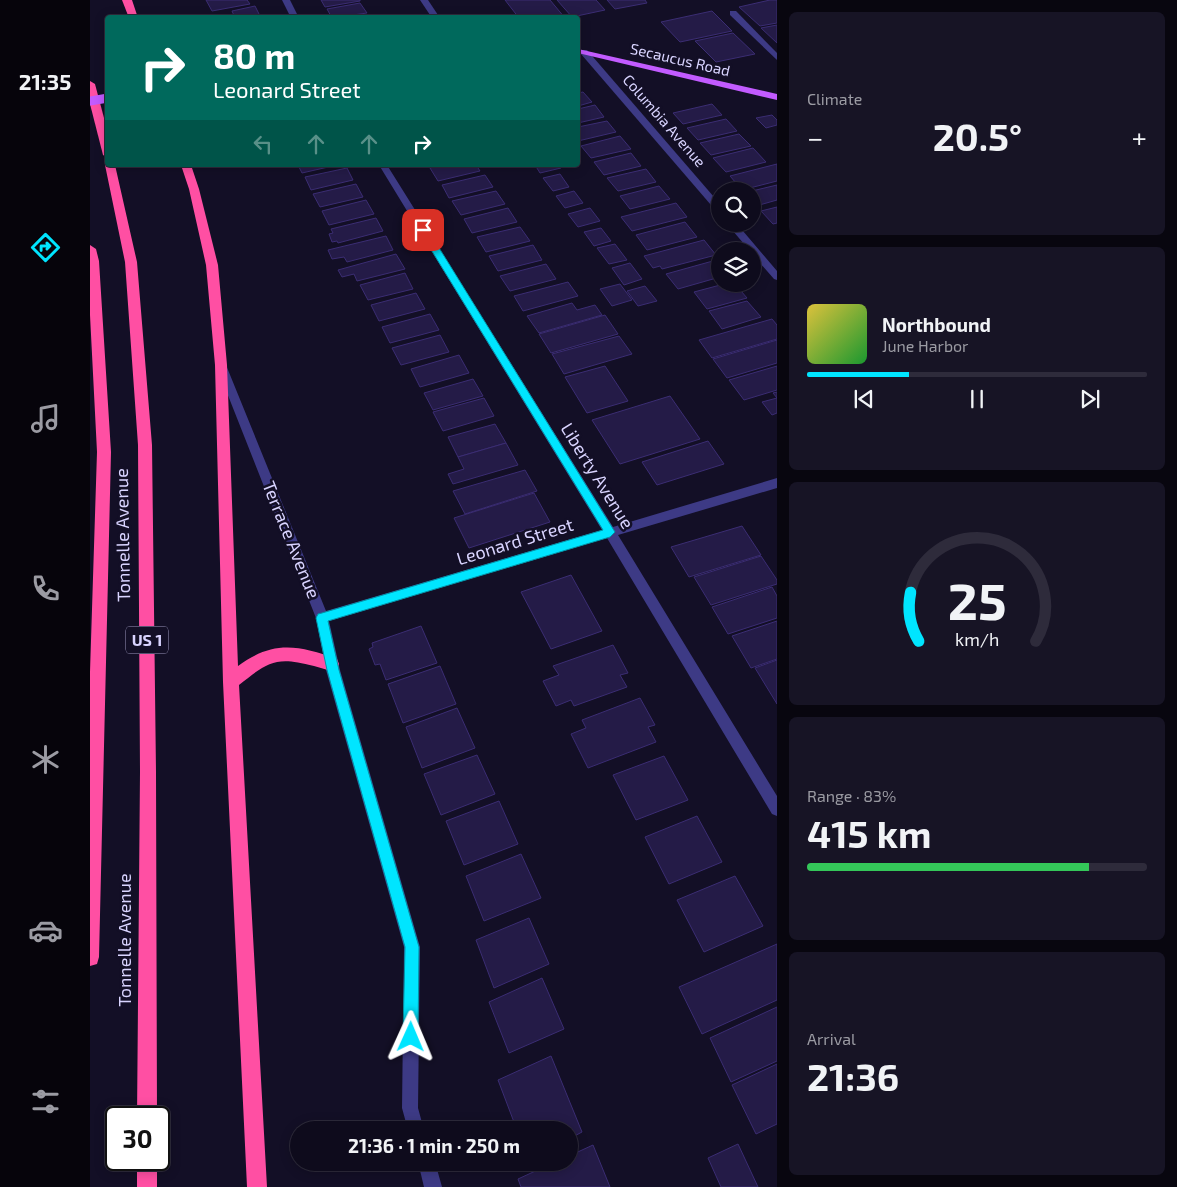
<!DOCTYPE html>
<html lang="en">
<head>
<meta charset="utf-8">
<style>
	:root { --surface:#0e0b1c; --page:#171425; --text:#f1f3f6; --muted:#9b9ba3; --line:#2e2b3b; --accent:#00e5ff }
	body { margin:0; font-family:"Exo 2",sans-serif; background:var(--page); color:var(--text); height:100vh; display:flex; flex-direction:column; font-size:19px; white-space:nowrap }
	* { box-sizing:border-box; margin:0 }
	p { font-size:16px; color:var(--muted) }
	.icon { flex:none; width:28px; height:28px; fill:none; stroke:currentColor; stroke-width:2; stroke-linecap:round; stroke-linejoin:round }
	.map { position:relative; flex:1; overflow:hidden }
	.panel { display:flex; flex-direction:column; gap:12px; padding:12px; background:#08060f; width:400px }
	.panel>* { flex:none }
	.hud { position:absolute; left:15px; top:15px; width:475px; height:152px; border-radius:5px; box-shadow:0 2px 12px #0003,0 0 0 1px var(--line); background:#00695c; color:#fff; overflow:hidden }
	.tools { position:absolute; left:621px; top:182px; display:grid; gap:10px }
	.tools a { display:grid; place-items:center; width:50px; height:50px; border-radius:50%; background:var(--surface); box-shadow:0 2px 12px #0003,0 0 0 1px var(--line); font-size:25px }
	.speed { position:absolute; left:15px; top:1106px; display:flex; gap:10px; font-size:25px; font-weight:700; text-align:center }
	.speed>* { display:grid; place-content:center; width:65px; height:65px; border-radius:50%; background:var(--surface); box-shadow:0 2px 12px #0003,0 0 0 1px var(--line); line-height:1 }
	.speed .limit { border:2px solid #111; border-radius:8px; background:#fff; color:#111 }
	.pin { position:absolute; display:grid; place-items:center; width:42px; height:42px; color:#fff; margin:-21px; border-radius:10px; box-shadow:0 2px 8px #0006 }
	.me { position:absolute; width:55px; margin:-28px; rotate:1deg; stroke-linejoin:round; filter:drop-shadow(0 0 4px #0008) }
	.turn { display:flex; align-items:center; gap:18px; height:105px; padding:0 25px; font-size:22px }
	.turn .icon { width:65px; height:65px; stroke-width:2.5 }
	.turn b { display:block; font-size:35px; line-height:42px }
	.lanes { display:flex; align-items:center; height:48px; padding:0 25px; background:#0003; justify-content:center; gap:25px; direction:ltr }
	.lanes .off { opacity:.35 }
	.big { font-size:38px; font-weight:700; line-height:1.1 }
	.panel .tile { flex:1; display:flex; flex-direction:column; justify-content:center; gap:8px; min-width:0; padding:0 18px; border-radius:8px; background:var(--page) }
	.panel .dial { align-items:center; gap:0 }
	.dial svg { height:130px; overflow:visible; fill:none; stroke:var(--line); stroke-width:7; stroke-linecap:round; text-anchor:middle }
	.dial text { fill:var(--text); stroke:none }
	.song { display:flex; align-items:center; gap:15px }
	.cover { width:60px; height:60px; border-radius:8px; background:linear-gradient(135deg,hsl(50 70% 55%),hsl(130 70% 35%)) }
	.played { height:5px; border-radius:2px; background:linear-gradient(90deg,var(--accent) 30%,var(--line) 30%) }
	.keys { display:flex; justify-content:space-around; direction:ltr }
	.heat { display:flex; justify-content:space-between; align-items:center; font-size:28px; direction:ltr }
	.charge { height:8px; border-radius:4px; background:linear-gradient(90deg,#34c759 83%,var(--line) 0) }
	.trip { position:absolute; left:200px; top:1121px; width:288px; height:50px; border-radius:25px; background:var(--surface); box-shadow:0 2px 12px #0003,0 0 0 1px var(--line); font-weight:700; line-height:50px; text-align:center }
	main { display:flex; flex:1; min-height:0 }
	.dock { display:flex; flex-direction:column; width:90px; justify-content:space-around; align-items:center; background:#06040b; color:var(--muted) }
	.dock .icon { width:35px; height:35px }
	.dock .selected { color:var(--accent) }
	.dock b { font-size:22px; color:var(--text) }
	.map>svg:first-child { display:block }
	.building { fill:#241b47; stroke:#3b2d73 }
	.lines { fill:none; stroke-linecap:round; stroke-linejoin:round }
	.minor { fill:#3d3a85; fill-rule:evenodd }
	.major { fill:#c25bff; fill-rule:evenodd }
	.highway { fill:#ff4fa3; fill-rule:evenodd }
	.major-bridge { stroke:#c25bff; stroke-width:9 }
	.route { fill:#00e5ff; stroke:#0095a6 }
	.labels { text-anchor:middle; stroke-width:5; stroke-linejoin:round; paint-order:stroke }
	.far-street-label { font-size:15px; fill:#d9d4ff; stroke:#130f26 }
	.shield { fill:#130f26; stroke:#9e99be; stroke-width:1 }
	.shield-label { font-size:16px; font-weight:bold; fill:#d9d4ff }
	.street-label { font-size:18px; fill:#d9d4ff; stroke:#130f26 }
</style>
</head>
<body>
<main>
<nav class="dock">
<b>21:35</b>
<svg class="icon selected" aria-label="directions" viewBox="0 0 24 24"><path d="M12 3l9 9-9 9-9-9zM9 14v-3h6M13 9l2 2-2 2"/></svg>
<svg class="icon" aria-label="music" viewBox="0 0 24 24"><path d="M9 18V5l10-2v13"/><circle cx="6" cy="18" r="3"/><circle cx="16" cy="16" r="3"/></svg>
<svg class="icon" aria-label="phone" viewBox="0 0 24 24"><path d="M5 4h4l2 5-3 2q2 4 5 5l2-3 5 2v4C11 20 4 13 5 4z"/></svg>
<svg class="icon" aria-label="climate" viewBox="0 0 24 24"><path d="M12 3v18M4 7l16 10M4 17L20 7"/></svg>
<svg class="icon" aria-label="car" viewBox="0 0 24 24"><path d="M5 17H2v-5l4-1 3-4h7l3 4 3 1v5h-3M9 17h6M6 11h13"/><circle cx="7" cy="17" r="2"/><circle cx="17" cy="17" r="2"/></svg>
<svg class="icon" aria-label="filters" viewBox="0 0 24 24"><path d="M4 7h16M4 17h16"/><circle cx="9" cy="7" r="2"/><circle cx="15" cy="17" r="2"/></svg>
</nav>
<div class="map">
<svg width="687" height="1187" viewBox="0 0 687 1187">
	<rect width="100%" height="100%" fill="#130f26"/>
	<!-- building -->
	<g class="building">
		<polygon points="116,0 157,0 160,4 122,11"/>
		<polygon points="231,0 270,0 270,1 235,7"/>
		<polygon points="415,0 460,0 475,18 445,18 443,15 429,18"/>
		<polygon points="467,0 506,0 515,10 482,17"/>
		<polygon points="517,0 555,0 557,3 525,9"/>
		<polygon points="680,0 687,0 687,23 670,26 649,7"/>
		<polygon points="270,3 277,13 242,18 237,9"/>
		<polygon points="165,6 171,18 145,18 142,11"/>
		<polygon points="622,11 642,31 590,42 571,22"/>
		<polygon points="687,25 687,43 671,28"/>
		<polygon points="643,33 665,54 626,62 605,41"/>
		<polygon points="493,92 502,102 488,106 488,93"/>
		<polygon points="622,104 632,115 593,124 583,113"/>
		<polygon points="505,105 514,117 488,123 488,109"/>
		<polygon points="682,115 687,120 687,125 676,128 666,118"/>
		<polygon points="636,119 647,131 608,140 597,128"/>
		<polygon points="517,121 526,132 488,141 488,127"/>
		<polygon points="649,134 661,146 621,155 610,143"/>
		<polygon points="530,136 541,149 501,158 491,146"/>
		<polygon points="663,148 676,162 636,172 623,158"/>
		<polygon points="541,153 551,166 514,175 504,162"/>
		<polygon points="687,164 687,181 652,190 640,176"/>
		<polygon points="208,165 247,165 212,173"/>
		<polygon points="354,165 386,165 390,171 348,181 340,168"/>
		<polygon points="445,165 469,165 471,168 450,173"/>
		<polygon points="257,168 263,180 221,190 215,177"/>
		<polygon points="556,169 566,182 528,191 517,178"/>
		<polygon points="470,174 479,187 463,191 453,178"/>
		<polygon points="395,175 403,187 359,198 352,185"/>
		<polygon points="266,184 273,197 230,207 223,194"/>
		<polygon points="687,185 687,200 666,206 662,201 662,191"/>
		<polygon points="569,186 580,199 540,209 530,196"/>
		<polygon points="406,191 415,204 371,215 362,201"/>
		<polygon points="484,191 493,203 475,208 466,196"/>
		<polygon points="276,200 284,214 239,225 232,211"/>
		<polygon points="586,203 597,217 542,231 531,217"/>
		<polygon points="687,207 687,223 683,224 671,211"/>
		<polygon points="418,208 427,222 382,233 374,219"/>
		<polygon points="500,208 510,221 488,227 478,214"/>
		<polygon points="286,218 293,231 248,243 247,241 242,242 239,234 243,233 241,229"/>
		<polygon points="595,222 607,237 557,250 546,235"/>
		<polygon points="430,227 440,241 396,252 387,237"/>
		<polygon points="511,228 521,241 504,246 494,232"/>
		<polygon points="296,236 303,250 257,262 254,257 242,259 238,250"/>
		<polygon points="614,240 626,255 572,269 570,266 563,268 554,256"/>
		<polygon points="525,244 537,260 519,264 507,248"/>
		<polygon points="443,245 452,260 408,271 399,256"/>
		<polygon points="306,254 315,269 267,281 264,274 252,277 248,270"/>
		<polygon points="630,259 630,277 588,289 576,274"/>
		<polygon points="540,263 552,279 534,285 522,268"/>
		<polygon points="456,264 466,279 420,291 410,276"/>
		<polygon points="315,273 323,289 278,300 270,285"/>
		<polygon points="478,282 488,296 433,311 424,296"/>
		<polygon points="530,284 542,300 522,306 510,289"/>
		<polygon points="634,284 645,284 657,298 617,309 604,292"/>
		<polygon points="555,286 567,301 548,306 537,291"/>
		<polygon points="326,293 335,309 289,321 281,305"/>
		<polygon points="657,301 671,317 632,329 619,311"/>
		<polygon points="482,303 487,310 505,305 512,315 449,333 437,316"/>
		<polygon points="340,314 349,330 300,343 292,327"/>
		<polygon points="515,315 528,334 461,353 449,334"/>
		<polygon points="682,319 687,325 687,339 622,358 609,340"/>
		<polygon points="350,335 359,352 311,365 302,348"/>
		<polygon points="529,336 542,354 474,374 462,354"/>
		<polygon points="687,340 687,363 637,378 623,359"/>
		<polygon points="369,355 379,373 330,387 321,369"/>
		<polygon points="515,366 538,401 497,413 475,377"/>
		<polygon points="687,366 687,390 654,400 639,380"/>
		<polygon points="383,379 393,396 343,410 334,393"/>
		<polygon points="687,392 687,413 682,415 672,402 687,398 683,393"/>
		<polygon points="580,396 610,439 530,464 502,420"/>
		<polygon points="394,398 404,416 353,431 343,412"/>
		<polygon points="405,424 416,443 368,457 358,437"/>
		<polygon points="618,441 634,464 567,485 552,462"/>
		<polygon points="416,443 428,465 363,484 358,474 374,469 368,457"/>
		<polygon points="435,470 447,491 375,514 363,491"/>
		<polygon points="444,493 460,522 379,548 364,518"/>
		<polygon points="652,526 671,555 599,577 581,547"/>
		<polygon points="671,556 687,580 687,584 621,605 604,577"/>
		<polygon points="481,575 512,631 461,649 431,592"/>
		<polygon points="682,587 687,596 687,618 638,634 622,607"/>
		<polygon points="687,621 687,659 661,668 642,636"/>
		<polygon points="331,626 347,663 296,680 290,664 285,665 279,649 283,647 282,643"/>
		<polygon points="523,645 538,673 530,675 537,687 484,706 481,700 466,706 453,681 469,675 463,666"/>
		<polygon points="687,660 687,704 665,668"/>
		<polygon points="350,666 366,704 313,723 298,684"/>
		<polygon points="550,698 565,725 558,727 566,742 498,768 481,734 496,728 492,720"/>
		<polygon points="367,708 385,748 332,768 316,727"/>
		<polygon points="387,755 405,794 351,815 334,774"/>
		<polygon points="574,756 598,800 546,820 523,775"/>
		<polygon points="409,801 428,844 374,865 356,821"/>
		<polygon points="607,816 632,862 579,884 555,837"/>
		<polygon points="431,854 451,898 394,921 376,876"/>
		<polygon points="645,876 673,926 614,952 587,900"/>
		<polygon points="439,918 459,964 404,988 386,940"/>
		<polygon points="687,944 687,1000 612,1034 589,987"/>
		<polygon points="452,978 474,1029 419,1053 399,1002"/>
		<polygon points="687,1007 687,1061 641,1082 620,1038"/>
		<polygon points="461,1056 492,1132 479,1139 479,1130 427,1130 408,1080"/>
		<polygon points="687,1064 687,1124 666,1134 642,1085"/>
		<polygon points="648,1144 668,1187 631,1187 618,1158"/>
		<polygon points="503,1145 520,1187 431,1187 428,1179 465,1162 479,1162 479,1156"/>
	</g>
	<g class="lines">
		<!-- minor -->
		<g class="minor">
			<polygon points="192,0 200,0 209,18 201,18"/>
			<polygon points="330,0 338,0 350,18 342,18"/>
			<polygon points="640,11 646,11 687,53 687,60 640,15"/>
			<polygon points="491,50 497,50 630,204 630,213 627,212 491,54"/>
			<polygon points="289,165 297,165 523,527 687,478 687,488 528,535 687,796 687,816 682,814 517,538 239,621 250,670 330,947 328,1108 334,1130 318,1130 312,1108 314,947 236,670 226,618 126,365 131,361 136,365 236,611 512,530"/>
			<polygon points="637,224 647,224 687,271 687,280 684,279 662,254 662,251 660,251"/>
			<polygon points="328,1162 345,1162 352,1187 334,1187"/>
		</g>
		<!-- major -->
		<polygon class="major" points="488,49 687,94 687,100 488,53"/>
		<!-- highway -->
		<g class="highway">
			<polygon points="32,0 42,0 48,18 39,18"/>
			<polygon points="0,81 5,84 18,133 18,158 13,155 0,104"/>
			<polygon points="18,162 18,165 25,165 47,262 62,445 66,772 67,1118 47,1118 50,772 48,445 35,262 15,165"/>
			<path d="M91,165H101L109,189L128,265L137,365L148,666C183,640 208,645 247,659L249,664L247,669C239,672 232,668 224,666C186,656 179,661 149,685L177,1187H157L133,682L125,365L116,265L99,189Z"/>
			<polygon points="0,245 6,249 9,261 21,452 9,957 7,964 0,966 0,672 7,452 0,315"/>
			<rect x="47" y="1160" width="20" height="27"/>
		</g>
		<!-- major-bridge -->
		<polyline class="major-bridge" points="0,101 18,98"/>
	</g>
	<!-- route -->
	<polygon class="route" points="330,228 336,228 338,230 525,532 520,537 238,621 249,670 329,947 328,1037 326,1042 321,1044 316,1042 313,1037 315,947 237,670 226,618 228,614 232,613 513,530 329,230"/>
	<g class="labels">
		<!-- far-street labels -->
		<g class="far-street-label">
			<text transform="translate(590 60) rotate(13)" y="5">Secaucus Road</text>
			<text transform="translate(574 121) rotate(49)" y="5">Columbia Avenue</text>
		</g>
		<!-- shield labels -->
		<rect class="shield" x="36" y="626.5" width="42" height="27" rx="4"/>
		<g class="shield-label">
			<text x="57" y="646">US 1</text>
		</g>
		<!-- street labels -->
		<g class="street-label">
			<text transform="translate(507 476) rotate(58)" y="6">Liberty Avenue</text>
			<text transform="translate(33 535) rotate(-91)" y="6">Tonnelle Avenue</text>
			<text transform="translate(201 540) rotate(68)" y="6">Terrace Avenue</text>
			<text transform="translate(425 542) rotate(-17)" y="6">Leonard Street</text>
			<text transform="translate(35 940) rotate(-90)" y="6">Tonnelle Avenue</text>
		</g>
	</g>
</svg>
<div class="tools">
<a><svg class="icon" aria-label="search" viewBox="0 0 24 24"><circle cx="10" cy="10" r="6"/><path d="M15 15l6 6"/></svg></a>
<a><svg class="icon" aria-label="layers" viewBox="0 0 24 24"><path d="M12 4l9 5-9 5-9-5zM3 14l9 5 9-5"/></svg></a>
</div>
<div class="speed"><div class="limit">30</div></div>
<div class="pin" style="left:333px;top:230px;background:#d93025"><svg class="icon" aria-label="arrive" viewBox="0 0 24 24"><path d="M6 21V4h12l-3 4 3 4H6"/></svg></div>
<svg class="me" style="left:321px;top:1037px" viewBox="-20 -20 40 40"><path d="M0-17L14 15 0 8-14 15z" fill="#00e5ff" stroke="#fff" stroke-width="4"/></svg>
<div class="trip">21:36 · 1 min · 250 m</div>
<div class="hud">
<div class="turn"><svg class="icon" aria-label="right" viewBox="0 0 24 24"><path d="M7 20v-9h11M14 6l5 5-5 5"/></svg><div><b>80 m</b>Leonard Street</div></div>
<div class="lanes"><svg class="icon off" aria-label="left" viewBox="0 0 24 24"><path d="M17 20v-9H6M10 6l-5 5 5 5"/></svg><svg class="icon off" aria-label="ahead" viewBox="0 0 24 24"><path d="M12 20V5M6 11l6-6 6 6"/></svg><svg class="icon off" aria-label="ahead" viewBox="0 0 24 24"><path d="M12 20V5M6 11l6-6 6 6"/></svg><svg class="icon" aria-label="right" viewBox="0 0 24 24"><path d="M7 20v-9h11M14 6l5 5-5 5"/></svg></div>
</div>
</div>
<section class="panel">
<div class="tile"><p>Climate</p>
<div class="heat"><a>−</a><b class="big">20.5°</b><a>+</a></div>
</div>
<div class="tile">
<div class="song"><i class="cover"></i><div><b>Northbound</b><p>June Harbor</p></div></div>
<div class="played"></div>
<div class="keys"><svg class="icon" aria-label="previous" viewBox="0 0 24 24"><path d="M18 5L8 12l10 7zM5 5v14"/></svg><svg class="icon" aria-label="pause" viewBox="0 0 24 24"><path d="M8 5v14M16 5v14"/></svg><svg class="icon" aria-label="next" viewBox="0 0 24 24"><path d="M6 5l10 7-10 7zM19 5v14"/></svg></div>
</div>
<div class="tile dial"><svg viewBox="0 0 100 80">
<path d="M14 69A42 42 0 1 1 86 69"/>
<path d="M14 69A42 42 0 0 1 9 39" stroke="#00e5ff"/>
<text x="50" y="56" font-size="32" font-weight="700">25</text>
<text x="50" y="72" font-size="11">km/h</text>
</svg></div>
<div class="tile"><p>Range · 83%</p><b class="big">415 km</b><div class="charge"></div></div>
<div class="tile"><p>Arrival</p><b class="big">21:36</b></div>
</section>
</main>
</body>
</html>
